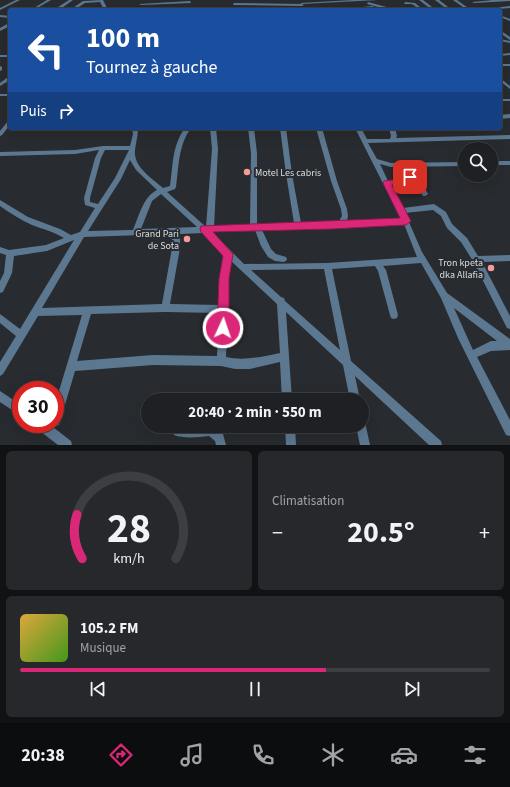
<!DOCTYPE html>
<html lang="fr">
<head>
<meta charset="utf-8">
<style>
	:root { --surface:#1e2023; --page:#26282b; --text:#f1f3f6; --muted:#a1a3a6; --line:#3c3e41; --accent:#db2777 }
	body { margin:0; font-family:"Source Sans 3",sans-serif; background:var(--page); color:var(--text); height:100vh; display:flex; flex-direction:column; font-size:15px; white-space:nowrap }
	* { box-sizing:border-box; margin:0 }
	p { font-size:13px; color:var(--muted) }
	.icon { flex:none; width:22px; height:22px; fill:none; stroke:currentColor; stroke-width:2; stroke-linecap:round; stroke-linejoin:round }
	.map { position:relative; height:445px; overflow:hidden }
	.panel { display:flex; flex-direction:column; gap:6px; padding:6px; background:#101213; flex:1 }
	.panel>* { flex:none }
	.guide { position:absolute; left:8px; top:8px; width:494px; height:122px; border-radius:4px; box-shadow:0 4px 16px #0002,0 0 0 1px var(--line); background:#1a4fa0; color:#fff; overflow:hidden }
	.buttons { position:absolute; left:458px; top:142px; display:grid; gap:8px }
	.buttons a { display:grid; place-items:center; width:40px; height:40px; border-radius:50%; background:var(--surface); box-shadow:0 4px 16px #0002,0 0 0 1px var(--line); font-size:20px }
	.speed { position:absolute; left:12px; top:381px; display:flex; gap:8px; font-size:20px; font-weight:700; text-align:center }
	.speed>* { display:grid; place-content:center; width:52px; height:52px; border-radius:50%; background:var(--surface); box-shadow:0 4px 16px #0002,0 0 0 1px var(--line); line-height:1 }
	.speed .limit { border:6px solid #d22; background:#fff; color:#111 }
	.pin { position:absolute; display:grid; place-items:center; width:34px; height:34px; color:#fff; margin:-17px; border-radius:8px; box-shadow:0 2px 6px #0006 }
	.me { position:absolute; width:44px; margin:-22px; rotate:3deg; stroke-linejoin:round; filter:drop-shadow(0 0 3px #0008) }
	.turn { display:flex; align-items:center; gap:14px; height:84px; padding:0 12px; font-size:18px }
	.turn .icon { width:52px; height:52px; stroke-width:2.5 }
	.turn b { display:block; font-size:28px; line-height:34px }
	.then { display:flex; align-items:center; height:38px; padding:0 12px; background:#0003; gap:8px; font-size:15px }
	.big { font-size:30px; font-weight:700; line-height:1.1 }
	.panel .tile { flex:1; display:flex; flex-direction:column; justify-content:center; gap:6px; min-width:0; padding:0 14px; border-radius:6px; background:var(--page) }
	.panel .dial { align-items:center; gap:0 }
	.dial svg { height:104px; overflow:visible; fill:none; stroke:var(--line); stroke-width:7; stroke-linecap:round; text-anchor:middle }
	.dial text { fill:var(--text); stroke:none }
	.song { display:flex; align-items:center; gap:12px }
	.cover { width:48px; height:48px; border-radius:6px; background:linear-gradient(135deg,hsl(40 70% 55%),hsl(100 70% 35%)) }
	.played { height:4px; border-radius:2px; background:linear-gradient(90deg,var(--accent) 65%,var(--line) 65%) }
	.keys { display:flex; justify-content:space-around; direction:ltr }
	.heat { display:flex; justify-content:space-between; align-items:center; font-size:22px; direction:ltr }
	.panel .tiles { flex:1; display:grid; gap:6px; grid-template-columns:1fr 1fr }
	.tile:last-child { grid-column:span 2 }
	.trip { position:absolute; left:141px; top:393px; width:228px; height:40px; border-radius:20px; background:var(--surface); box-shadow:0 4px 16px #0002,0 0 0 1px var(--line); font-weight:700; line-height:40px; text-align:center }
	.tab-bar { display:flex; height:64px; justify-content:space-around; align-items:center; background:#0c0d0e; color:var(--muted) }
	.tab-bar .icon { width:28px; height:28px }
	.tab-bar .active { color:var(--accent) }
	.tab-bar b { font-size:18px; color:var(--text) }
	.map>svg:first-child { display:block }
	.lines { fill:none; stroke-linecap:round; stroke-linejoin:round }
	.minor { fill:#5c7891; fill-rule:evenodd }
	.route { fill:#db2777; stroke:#8e194d }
	.poi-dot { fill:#f59b9b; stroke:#282b2f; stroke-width:1.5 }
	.labels { text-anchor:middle; stroke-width:4; stroke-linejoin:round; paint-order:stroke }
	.poi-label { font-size:10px; fill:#dadddf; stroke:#282b2f; text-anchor:end }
</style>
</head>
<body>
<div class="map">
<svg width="510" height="445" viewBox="0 0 510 445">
	<rect width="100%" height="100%" fill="#282b2f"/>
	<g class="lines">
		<!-- minor -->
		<g class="minor">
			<polygon points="16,0 20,0 0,10 0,8"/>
			<polygon points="47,0 51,0 39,7 55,9 69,0 73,0 59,10 47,10 34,8"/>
			<polygon points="103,0 108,10 104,10 100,2 85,3 74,10 70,10 83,1"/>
			<polygon points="353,0 378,0 302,4 300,3"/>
			<polygon points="419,0 423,0 436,10 432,10"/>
			<polygon points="435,0 439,0 452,10 448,10"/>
			<polygon points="453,0 457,0 471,10 467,10"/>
			<polygon points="493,0 510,0 510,1 474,3 472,2"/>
			<polygon points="190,1 191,3 141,5 139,4"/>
			<polygon points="368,2 394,9 395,10 389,10 367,4"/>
			<path d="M405,2L415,3L420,7L417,10H413L416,7C413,3 409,4 404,4Z"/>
			<polygon points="234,3 302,4 304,5 302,6 233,5"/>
			<polygon points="373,6 374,8 340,10 342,9"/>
			<polygon points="510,6 510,8 486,10 484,9"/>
			<polygon points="308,9 330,9 332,10 306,10"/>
			<polygon points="0,15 10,16 10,18 0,17"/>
			<polygon points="500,15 510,19 510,21 500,17"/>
			<polygon points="9,23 10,23 10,26 0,31 0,28"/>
			<polygon points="9,30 10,30 10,32 7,31"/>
			<polygon points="500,30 510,37 510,40 500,33"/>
			<polygon points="500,39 510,41 510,43 500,41"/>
			<polygon points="510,53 510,55 500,56 500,54"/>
			<rect x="0" y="55" width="10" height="2"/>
			<rect x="500" y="64" width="10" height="2"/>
			<polygon points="0,66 2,67 2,70 0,71"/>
			<polygon points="8,77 10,77 10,80 0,86 0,83"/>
			<polygon points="500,78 510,86 510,89 500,81"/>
			<rect x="0" y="94" width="10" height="2"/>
			<rect x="500" y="99" width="10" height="2"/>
			<polygon points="510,114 510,118 500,119 500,115"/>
			<polygon points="10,120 10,125 2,135 0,136 0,131 8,121"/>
			<path d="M132,128H138C138,136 136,142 135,150C133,167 152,178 163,188L170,186C173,166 172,145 185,128H191C178,146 179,166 176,187L175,189L167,192L206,227L212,149L210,128H216L218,149L214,227L250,225L251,153L248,128H254L257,153V224L259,225L294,223L286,174L280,128H286L292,174L301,223L339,221L342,216L341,209L331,181L316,128H322L337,181L347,209L348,216L347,221L401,219L355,128H361L367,139H390L391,136L389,128H395L397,136L396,138L510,135V139L368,143L377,159L391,163L465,162V166L391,167L380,164L388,181L399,180C411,166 423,184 428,194L425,196H423L418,186L409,179H407L403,184L391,185L403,208L434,204L446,212L452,224L467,238L478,256L510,255V261L482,262L510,316V329L507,328L473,261L461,242L447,228L441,216L433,210L405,213L422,252L447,293L510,339V350L491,351L477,357L510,420V436L506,435L458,338L441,298L421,263L383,266L386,270L398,315L397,318L394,319L391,318L390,315L378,271L375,266L332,269L351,361L441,441L442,445H429L355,376L360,400H350L343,365L286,312L292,400H282L280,362L250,369H235L221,366L153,365L75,371L59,425L55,426L51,425L55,424V404L82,315L38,316L3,374L0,376V362L16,336L0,323V314L20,329L74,240L47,251L14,256L12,273L3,292L0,293V281L4,273L6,255L0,253V247L9,250L46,245L64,238C54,232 43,229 32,225C21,220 10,213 0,206V200L28,217L60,229L71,235L80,232L95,208L85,205L84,198L95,158L99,150L75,154L0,156V152L75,150L103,146H130L133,134ZM105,150H129L115,178L98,204L90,202V198L101,158ZM130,160L136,170L157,190C143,197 139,216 133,230L88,231L121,179ZM161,194L197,227L141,229L152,201ZM404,224L417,257L327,263L244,264L212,232L255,230L261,246L268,257L275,261L283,262L286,261L287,259L286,257L276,254L271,249L262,230ZM203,233L224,255L220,279V305L170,304L180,248V234ZM172,234V248L162,304L42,308L84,237ZM231,261L277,304L280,353C261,357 244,361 226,357L228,309V279ZM324,269L340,350L285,301L284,298L281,297L251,270ZM454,308L497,341H491L473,350ZM165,312L219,313L217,356L153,355L77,361L91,314Z"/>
			<rect x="491" y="161" width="19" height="4"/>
			<polygon points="0,391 21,405 21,416 0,402"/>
			<polygon points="362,421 365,422 370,445 360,445 356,426 362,426"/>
			<polygon points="35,424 49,424 71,441 72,445 58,445 36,428"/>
			<path d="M177,426H212L223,434L226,445H216L215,441L209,436C198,437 185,439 174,435L173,431L174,427Z"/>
			<polygon points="285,426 295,426 296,445 286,445"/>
		</g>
	</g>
	<!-- route -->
	<polygon class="route" points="410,174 413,175 413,179 407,180 404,184 392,185 411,221 406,225 331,229 213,232 233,254 229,279 229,328 227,332 223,333 219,332 217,328 219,279 223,256 201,232 200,229 201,226 400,218 383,183 384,181 399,179 402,176"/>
	<!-- markers -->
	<g class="poi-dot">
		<circle cx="247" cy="172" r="4"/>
		<circle cx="187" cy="239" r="4"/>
		<circle cx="491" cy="268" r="4"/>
	</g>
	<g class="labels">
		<!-- poi labels -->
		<g class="poi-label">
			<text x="255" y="176" text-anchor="start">Motel Les cabris</text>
			<text x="179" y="237">Grand Pari<tspan x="179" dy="12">de Sota</tspan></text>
			<text x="483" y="266">Tron kpeta<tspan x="483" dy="12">dka Allafia</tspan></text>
		</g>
	</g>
</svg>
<div class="buttons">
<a><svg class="icon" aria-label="search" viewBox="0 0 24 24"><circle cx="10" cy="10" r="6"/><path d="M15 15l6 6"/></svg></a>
</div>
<div class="speed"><div class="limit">30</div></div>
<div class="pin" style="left:410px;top:177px;background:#d93025"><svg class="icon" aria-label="arrive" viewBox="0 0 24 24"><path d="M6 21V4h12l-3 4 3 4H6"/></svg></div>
<svg class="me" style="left:223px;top:328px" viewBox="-20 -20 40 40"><circle r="17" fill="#db2777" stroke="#fff" stroke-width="3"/><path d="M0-11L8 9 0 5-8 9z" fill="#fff"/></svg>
<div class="trip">20:40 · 2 min · 550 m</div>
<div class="guide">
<div class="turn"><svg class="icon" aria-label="left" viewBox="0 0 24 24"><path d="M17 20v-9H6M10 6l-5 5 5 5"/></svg><div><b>100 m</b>Tournez à gauche</div></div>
<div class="then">Puis<svg class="icon" aria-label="right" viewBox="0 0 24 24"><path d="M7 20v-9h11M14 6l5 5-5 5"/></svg></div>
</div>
</div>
<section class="panel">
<div class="tiles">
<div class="tile dial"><svg viewBox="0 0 100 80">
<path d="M14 69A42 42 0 1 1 86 69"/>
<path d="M14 69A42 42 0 0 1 10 35" stroke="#db2777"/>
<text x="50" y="56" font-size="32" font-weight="700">28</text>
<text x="50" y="72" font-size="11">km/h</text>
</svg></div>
<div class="tile"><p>Climatisation</p>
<div class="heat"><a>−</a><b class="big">20.5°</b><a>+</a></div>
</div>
<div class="tile">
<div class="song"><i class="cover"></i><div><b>105.2 FM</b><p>Musique</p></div></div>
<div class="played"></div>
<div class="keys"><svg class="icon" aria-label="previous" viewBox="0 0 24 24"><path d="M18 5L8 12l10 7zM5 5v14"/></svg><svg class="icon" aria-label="pause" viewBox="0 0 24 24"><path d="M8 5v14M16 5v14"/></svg><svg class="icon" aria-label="next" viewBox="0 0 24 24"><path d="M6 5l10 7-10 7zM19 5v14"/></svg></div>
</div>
</div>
</section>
<nav class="tab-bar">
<b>20:38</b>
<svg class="icon active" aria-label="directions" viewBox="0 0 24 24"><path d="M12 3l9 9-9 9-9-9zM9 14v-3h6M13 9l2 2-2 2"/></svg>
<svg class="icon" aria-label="music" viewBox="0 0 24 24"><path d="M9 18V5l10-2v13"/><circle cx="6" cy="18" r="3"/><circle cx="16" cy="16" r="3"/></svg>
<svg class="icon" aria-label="phone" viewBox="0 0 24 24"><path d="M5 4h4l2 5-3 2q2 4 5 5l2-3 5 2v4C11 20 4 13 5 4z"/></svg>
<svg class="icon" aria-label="climate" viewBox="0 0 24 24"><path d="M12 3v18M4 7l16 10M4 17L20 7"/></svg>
<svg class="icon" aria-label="car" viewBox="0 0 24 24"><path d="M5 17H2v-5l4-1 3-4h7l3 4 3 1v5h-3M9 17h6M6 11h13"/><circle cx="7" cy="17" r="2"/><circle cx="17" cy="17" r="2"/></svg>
<svg class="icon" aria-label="filters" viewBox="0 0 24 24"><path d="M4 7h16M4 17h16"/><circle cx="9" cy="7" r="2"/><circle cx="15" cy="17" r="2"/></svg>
</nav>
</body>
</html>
